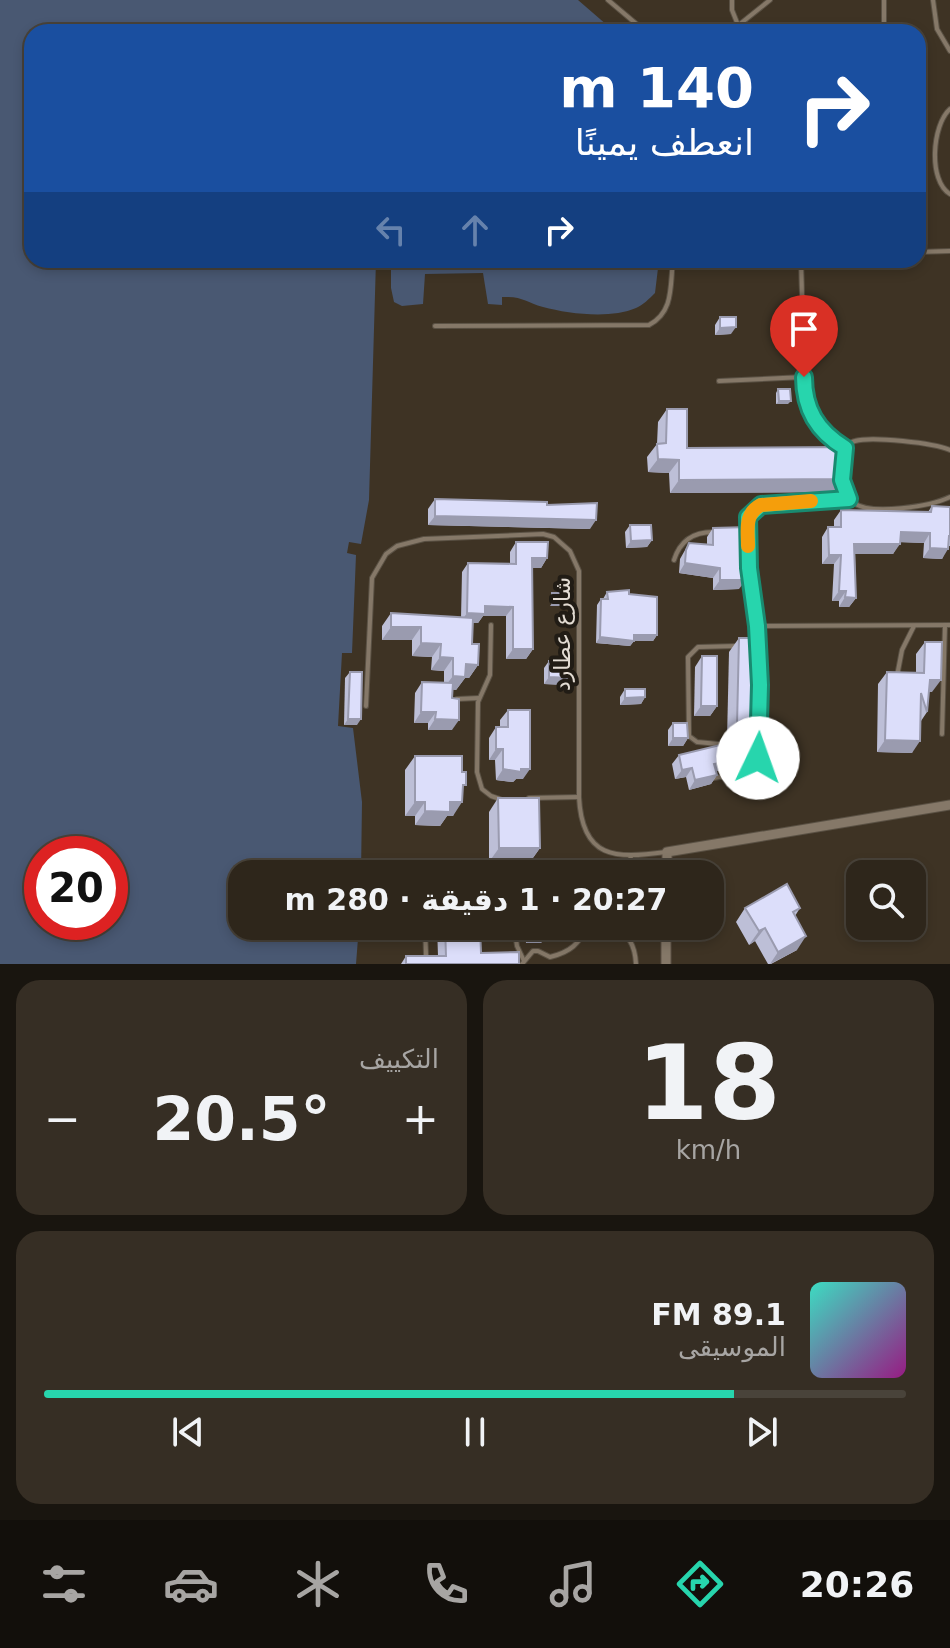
<!DOCTYPE html>
<html lang="ar">
<head>
<meta charset="utf-8">
<style>
	:root { --surface:#2e261b; --page:#362e24; --text:#f1f3f6; --muted:#a7a5a3; --line:#49433a; --accent:#27d5ad }
	body { margin:0; font-family:"DejaVu Sans",Vazirmatn,sans-serif; background:var(--page); color:var(--text); direction:rtl; height:100vh; display:flex; flex-direction:column; font-size:30px; white-space:nowrap }
	* { box-sizing:border-box; margin:0 }
	p { font-size:26px; color:var(--muted) }
	.icon { flex:none; width:44px; height:44px; fill:none; stroke:currentColor; stroke-width:2; stroke-linecap:round; stroke-linejoin:round }
	.map { position:relative; height:964px; overflow:hidden; direction:ltr }
	.drawer { display:flex; flex-direction:column; gap:16px; padding:16px; background:#19150f; flex:1 }
	.drawer>* { flex:none }
	.guide { position:absolute; left:24px; top:24px; width:902px; height:244px; border-radius:24px; box-shadow:0 4px 12px #0003,0 0 0 2px var(--line); direction:rtl; background:#1a4fa0; color:#fff; overflow:hidden }
	.buttons { position:absolute; left:846px; top:860px; display:grid; gap:16px }
	.buttons a { display:grid; place-items:center; width:80px; height:80px; border-radius:16px; background:var(--surface); box-shadow:0 4px 12px #0003,0 0 0 2px var(--line); font-size:40px }
	.speed { position:absolute; left:24px; top:836px; display:flex; gap:16px; font-size:40px; font-weight:700; text-align:center }
	.speed>* { display:grid; place-content:center; width:104px; height:104px; border-radius:50%; background:var(--surface); box-shadow:0 4px 12px #0003,0 0 0 2px var(--line); line-height:1 }
	.speed .limit { border:12px solid #d22; background:#fff; color:#111 }
	.pin { position:absolute; display:grid; place-items:center; width:68px; height:68px; color:#fff; margin:-82px -34px; border-radius:50% 50% 50% 0; rotate:-45deg; box-shadow:0 0 8px #0007 }
	.pin .icon { rotate:45deg }
	.me { position:absolute; width:88px; margin:-44px; rotate:3deg; stroke-linejoin:round; filter:drop-shadow(0 0 6px #0008) }
	.turn { display:flex; align-items:center; gap:28px; height:168px; padding:0 40px; font-size:36px }
	.turn .icon { width:104px; height:104px; stroke-width:2.5 }
	.turn b { display:block; font-size:56px; line-height:68px }
	.lanes { display:flex; align-items:center; height:76px; padding:0 40px; background:#0003; justify-content:center; gap:40px; direction:ltr }
	.lanes .off { opacity:.35 }
	.big { font-size:60px; font-weight:700; line-height:1.1 }
	.drawer .card { flex:1; display:flex; flex-direction:column; justify-content:center; gap:12px; min-width:0; padding:0 28px; border-radius:24px; background:var(--page) }
	.drawer .dial { align-items:center; gap:0 }
	.dial b { font-size:104px; line-height:1 }
	.song { display:flex; align-items:center; gap:24px }
	.cover { width:96px; height:96px; border-radius:12px; background:linear-gradient(135deg,hsl(170 70% 55%),hsl(310 70% 35%)) }
	.played { height:8px; border-radius:4px; background:linear-gradient(90deg,var(--accent) 80%,var(--line) 80%) }
	.keys { display:flex; justify-content:space-around; direction:ltr }
	.heat { display:flex; justify-content:space-between; align-items:center; font-size:44px; direction:ltr }
	.drawer .tiles { flex:1; display:grid; gap:16px; grid-template-columns:1fr 1fr }
	.card:last-child { grid-column:span 2 }
	.trip { position:absolute; left:228px; top:860px; width:496px; height:80px; border-radius:24px; background:var(--surface); box-shadow:0 4px 12px #0003,0 0 0 2px var(--line); font-weight:700; line-height:80px; text-align:center; direction:rtl }
	.menu { display:flex; height:128px; justify-content:space-around; align-items:center; background:#120f0b; color:var(--muted) }
	.menu .icon { width:56px; height:56px }
	.menu .on { color:var(--accent) }
	.menu b { font-size:36px; color:var(--text) }
	.map>svg:first-child { display:block }
	.water { fill:#495872; fill-rule:evenodd }
	.lines { fill:none; stroke-linecap:round; stroke-linejoin:round }
	.lane-casing { stroke:#5a5144; stroke-width:6 }
	.street-casing { stroke:#5a5144; stroke-width:11 }
	.lane { stroke:#857868; stroke-width:4 }
	.street { stroke:#857868; stroke-width:9 }
	.wall { fill:#bdbfd7 }
	.shaded-wall { fill:#9a9baf }
	.building { fill:#dcdefa; stroke:#9a9baf; stroke-width:2 }
	.route-casing { stroke:#198a70; stroke-width:20 }
	.route { stroke:#27d5ad; stroke-width:14 }
	.slow { stroke:#f59e0b; stroke-width:14 }
	.labels { text-anchor:middle; stroke-width:8; stroke-linejoin:round; paint-order:stroke }
	.street-label { font-size:22px; fill:#e3dcd3; stroke:#211c15 }
</style>
</head>
<body>
<div class="map">
<svg width="950" height="964" viewBox="0 0 950 964">
	<rect width="100%" height="100%" fill="#3e3324"/>
	<!-- water -->
	<g class="water">
		<path d="M0,0H578L615,32H32V260H376L369,500L361,544L349,542L347,553L356,555L352,653H342L338,726L353,728L362,802L361,874H242V926H359L356,964H0ZM42,854H110V922H42Z"/>
		<path d="M391,260H659L655,293C649,299 643,305 636,308C611,319 569,314 543,307C526,302 522,296 502,297V305L488,304L483,273L425,274L423,304L402,306L394,302L391,288Z"/>
	</g>
	<g class="lines">
		<defs>
			<g id="lane">
				<polyline points="608,0 646,32"/>
				<polyline points="732,0 732,10 738,25"/>
				<polyline points="884,0 884,32"/>
				<polyline points="933,0 937,29 950,51"/>
				<polyline points="730,32 770,0"/>
				<path d="M950,109C932,125 928,181 950,194"/>
				<polyline points="918,252 950,251"/>
				<path d="M801,260L805,399C813,422 824,436 845,448"/>
				<path d="M435,326L649,325C674,312 670,286 673,260"/>
				<polyline points="719,381 804,377"/>
				<path d="M845,448C849,444 850,442 855,441C872,436 934,443 950,450"/>
				<path d="M842,480C844,489 846,498 854,503C872,516 931,506 950,497"/>
				<path d="M748,532C747,520 748,511 761,505L849,499"/>
				<polyline points="748,541 758,644"/>
				<path d="M674,560C680,541 693,532 713,532"/>
				<polyline points="491,625 490,675 478,702 477,772 482,789 491,796 500,799"/>
				<polyline points="757,626 950,625"/>
				<polyline points="897,676 902,650 914,626"/>
				<polyline points="457,699 479,698"/>
				<path d="M366,706L372,578L386,554L397,546L424,539L543,534L554,537L570,551L579,571V797C582,859 615,859 666,852"/>
				<polyline points="942,734 945,625"/>
				<polyline points="729,745 697,742 689,736 688,657 698,647 737,646"/>
				<polyline points="742,745 759,746"/>
				<path d="M714,778C752,772 759,769 759,729"/>
				<polyline points="529,798 579,797"/>
				<polyline points="620,874 631,857"/>
				<polyline points="425,926 426,955"/>
				<polyline points="514,926 517,946 524,961"/>
				<path d="M611,926C629,934 635,945 636,964"/>
				<path d="M522,964L533,951H538L550,957C571,952 578,944 589,926"/>
			</g>
			<g id="street">
				<polyline points="667,874 667,852 950,805"/>
				<polyline points="666,964 666,926"/>
			</g>
		</defs>
		<!-- lane casing -->
		<use href="#lane" class="lane-casing"/>
		<!-- street casing -->
		<use href="#street" class="street-casing"/>
		<!-- lane -->
		<use href="#lane" class="lane"/>
		<!-- street -->
		<use href="#street" class="street"/>
	</g>
	<!-- wall -->
	<g class="wall">
		<polygon points="720,317 731,334 715,335 715,325"/>
		<polygon points="778,389 788,404 776,404 776,393"/>
		<polygon points="667,409 687,448 847,479 838,492 670,493 669,473 648,472 647,457 657,444 658,422"/>
		<polygon points="435,499 547,505 590,529 428,525 428,509"/>
		<polygon points="932,506 950,507 950,546 948,546 942,559 923,558 924,543 900,542 893,554 855,554 856,598 849,607 839,607 839,601 832,601 834,564 822,564 822,537 828,527 834,527 834,520 841,510 928,512"/>
		<polygon points="630,525 652,540 647,547 626,548 625,532"/>
		<polygon points="713,528 739,589 713,590 713,578 679,573 680,559 689,543 707,545 707,537"/>
		<polygon points="516,542 547,558 541,568 532,568 533,649 526,659 506,659 506,616 483,616 478,623 473,623 472,644 478,665 469,678 465,678 456,690 452,689 452,730 428,730 428,723 414,723 415,693 422,682 444,683 444,671 431,670 432,657 412,656 412,640 382,640 382,626 391,613 461,618 462,572 468,563 510,564 510,552"/>
		<polygon points="607,592 629,594 657,635 653,641 634,641 630,646 596,643 597,605 601,599 603,599"/>
		<polygon points="739,638 763,727 754,741 727,739 729,652"/>
		<polygon points="925,642 932,692 929,692 927,712 921,721 912,753 877,752 878,684 887,672 916,672 916,654"/>
		<polygon points="702,656 717,706 710,716 694,716 695,667"/>
		<polygon points="549,661 571,678 566,685 544,684 544,668"/>
		<polygon points="350,672 357,725 344,725 345,678"/>
		<polygon points="625,689 645,697 641,704 620,705 620,697"/>
		<polygon points="508,710 523,779 516,779 513,782 496,780 495,760 489,760 489,738 496,727 500,727 500,720"/>
		<polygon points="673,723 688,738 683,746 668,746 668,730"/>
		<polygon points="734,740 746,751 740,760 727,764 723,770 716,771 717,775 711,784 689,790 686,777 675,779 672,764 679,755 731,743"/>
		<polygon points="415,756 463,790 453,816 447,816 440,826 415,825 415,816 405,816 405,770"/>
		<polygon points="498,798 540,848 530,862 489,862 489,812"/>
		<polygon points="745,908 800,908 795,916 797,950 771,964 768,964 755,941 749,945 736,922"/>
		<polygon points="437,926 480,926 481,953 519,964 401,964 406,956 438,956"/>
		<polygon points="525,926 548,926 548,932 541,943 526,943"/>
	</g>
	<!-- shaded-wall -->
	<g class="shaded-wall">
		<polygon points="736,327 731,334 715,335 720,328"/>
		<polygon points="779,401 791,401 788,404 776,404"/>
		<polygon points="658,459 679,460 669,473 648,472"/>
		<polygon points="847,479 838,492 670,493 679,480"/>
		<polygon points="435,516 596,520 590,529 428,525"/>
		<polygon points="901,532 930,533 924,543 895,542"/>
		<polygon points="652,540 647,547 626,548 631,541"/>
		<polygon points="854,544 900,544 893,554 848,554"/>
		<polygon points="930,548 948,549 942,559 923,558"/>
		<polygon points="829,555 841,555 834,564 822,564"/>
		<polygon points="532,558 547,558 541,568 525,568"/>
		<polygon points="685,563 720,568 713,578 679,573"/>
		<polygon points="720,580 746,580 739,589 713,590"/>
		<polygon points="839,591 846,591 839,601 832,601"/>
		<polygon points="845,597 856,598 849,607 839,607"/>
		<polygon points="566,602 563,606 550,606 552,603"/>
		<polygon points="485,606 513,607 506,616 483,616 478,623 460,623 467,613"/>
		<polygon points="391,627 421,627 412,640 382,640"/>
		<polygon points="634,635 657,635 653,641 634,641 630,646 596,643 600,637"/>
		<polygon points="421,643 441,644 432,657 412,656"/>
		<polygon points="513,649 533,649 526,659 506,659"/>
		<polygon points="440,657 453,658 444,671 431,670"/>
		<polygon points="466,664 478,665 469,678 465,678 456,690 443,689 453,676"/>
		<polygon points="549,677 571,678 566,685 544,684"/>
		<polygon points="930,680 941,680 932,692 921,692"/>
		<polygon points="645,697 641,704 620,705 625,698"/>
		<polygon points="701,706 717,706 710,716 694,716"/>
		<polygon points="421,712 436,712 428,723 414,723"/>
		<polygon points="348,719 361,719 357,725 344,725"/>
		<polygon points="435,719 459,720 452,730 428,730"/>
		<polygon points="737,725 763,727 754,741 727,739"/>
		<polygon points="673,738 688,738 683,746 668,746"/>
		<polygon points="885,740 920,741 912,753 877,752"/>
		<polygon points="496,749 503,749 495,760 489,760"/>
		<polygon points="746,751 740,760 727,764 723,770 708,773 714,764 728,756"/>
		<polygon points="692,768 686,777 675,779 682,770"/>
		<polygon points="503,769 530,769 523,779 516,779 513,782 496,780"/>
		<polygon points="717,775 711,784 689,790 695,780"/>
		<polygon points="415,802 425,802 415,816 405,816"/>
		<polygon points="450,802 462,802 453,816 447,816 440,826 415,825 425,811"/>
		<polygon points="499,848 540,848 530,862 489,862"/>
		<polygon points="765,928 755,941 749,945 759,931"/>
		<polygon points="548,932 541,943 526,943 533,933"/>
		<polygon points="806,936 797,950 770,964 778,952"/>
	</g>
	<!-- building -->
	<g class="building">
		<polygon points="720,317 736,317 736,327 720,328"/>
		<polygon points="778,389 790,389 791,401 779,401"/>
		<polygon points="667,409 687,409 687,448 847,447 847,479 679,480 679,460 658,459 657,444 666,443"/>
		<polygon points="435,499 547,502 547,505 597,503 596,520 435,516"/>
		<polygon points="932,506 950,507 950,536 949,536 948,549 930,548 930,533 901,532 900,544 854,544 856,598 845,597 846,591 839,591 841,555 829,555 828,527 841,527 841,510 931,512"/>
		<polygon points="630,525 651,525 652,540 631,541"/>
		<polygon points="749,527 746,580 720,580 720,568 685,563 686,550 689,543 713,545 713,528"/>
		<polygon points="516,542 548,542 547,558 532,558 533,649 513,649 513,607 485,606 485,614 467,613 468,563 516,564"/>
		<polygon points="629,590 629,594 657,597 657,635 634,635 634,641 600,637 601,599 608,599 607,592"/>
		<polygon points="552,593 566,593 566,602 552,603"/>
		<polygon points="391,613 473,618 472,644 479,644 478,665 466,664 465,677 453,676 453,658 440,657 441,644 421,643 421,627 391,627"/>
		<polygon points="739,638 763,638 763,727 737,725"/>
		<polygon points="925,642 942,642 941,680 930,680 927,712 921,693 920,741 885,740 887,672 924,673"/>
		<polygon points="702,656 717,656 717,706 701,706"/>
		<polygon points="549,661 572,661 571,678 549,677"/>
		<polygon points="350,672 362,672 361,719 348,719"/>
		<polygon points="422,682 453,683 452,698 459,699 459,720 435,719 436,712 421,712"/>
		<polygon points="625,689 645,689 645,697 625,698"/>
		<polygon points="508,710 530,710 530,769 521,769 521,772 503,769 503,749 496,749 496,727 508,727"/>
		<polygon points="673,723 687,723 688,738 673,738"/>
		<polygon points="734,740 743,740 746,751 728,756 729,761 714,764 717,775 695,780 692,768 682,770 679,755 733,742"/>
		<polygon points="415,756 462,756 462,772 466,772 466,785 463,785 462,802 450,802 450,812 425,811 425,802 415,802"/>
		<polygon points="498,798 539,798 540,848 499,848"/>
		<rect x="533" y="863" width="11" height="9"/>
		<polygon points="787,884 800,908 793,912 806,936 778,952 765,928 759,931 745,908"/>
		<polygon points="445,926 480,926 481,953 519,952 519,964 406,964 406,956 446,956"/>
		<polygon points="533,926 548,926 548,932 533,933"/>
	</g>
	<g class="lines">
		<defs>
			<path id="route" d="M758,758L760,685L757,626L749,568L748,517L761,505L849,499L842,480L845,448C817,431 804,409 804,377"/>
		</defs>
		<!-- route casing -->
		<use href="#route" class="route-casing"/>
		<!-- route -->
		<use href="#route" class="route"/>
		<!-- slow -->
		<path class="slow" d="M748,546C748,529 744,514 761,505L811,501"/>
	</g>
	<g class="labels">
		<!-- street labels -->
		<g class="street-label">
			<text transform="translate(562 634) rotate(-90)" y="8">شارع عطارد</text>
		</g>
	</g>
</svg>
<div class="buttons">
<a><svg class="icon" aria-label="search" viewBox="0 0 24 24"><circle cx="10" cy="10" r="6"/><path d="M15 15l6 6"/></svg></a>
</div>
<div class="speed"><div class="limit">20</div></div>
<div class="pin" style="left:804px;top:377px;background:#d93025"><svg class="icon" aria-label="arrive" viewBox="0 0 24 24"><path d="M6 21V4h12l-3 4 3 4H6"/></svg></div>
<svg class="me" style="left:758px;top:758px" viewBox="-20 -20 40 40"><circle r="19" fill="#fff"/><path d="M0-13L10 11 0 6-10 11z" fill="#27d5ad"/></svg>
<div class="trip">20:27 · 1 دقيقة · 280 m</div>
<div class="guide">
<div class="turn"><svg class="icon" aria-label="right" viewBox="0 0 24 24"><path d="M7 20v-9h11M14 6l5 5-5 5"/></svg><div><b>140 m</b>انعطف يمينًا</div></div>
<div class="lanes"><svg class="icon off" aria-label="left" viewBox="0 0 24 24"><path d="M17 20v-9H6M10 6l-5 5 5 5"/></svg><svg class="icon off" aria-label="ahead" viewBox="0 0 24 24"><path d="M12 20V5M6 11l6-6 6 6"/></svg><svg class="icon" aria-label="right" viewBox="0 0 24 24"><path d="M7 20v-9h11M14 6l5 5-5 5"/></svg></div>
</div>
</div>
<section class="drawer">
<div class="tiles">
<div class="card dial"><b>18</b><p>km/h</p></div>
<div class="card"><p>التكييف</p>
<div class="heat"><a>−</a><b class="big">20.5°</b><a>+</a></div>
</div>
<div class="card">
<div class="song"><i class="cover"></i><div><b>89.1 FM</b><p>الموسيقى</p></div></div>
<div class="played"></div>
<div class="keys"><svg class="icon" aria-label="previous" viewBox="0 0 24 24"><path d="M18 5L8 12l10 7zM5 5v14"/></svg><svg class="icon" aria-label="pause" viewBox="0 0 24 24"><path d="M8 5v14M16 5v14"/></svg><svg class="icon" aria-label="next" viewBox="0 0 24 24"><path d="M6 5l10 7-10 7zM19 5v14"/></svg></div>
</div>
</div>
</section>
<nav class="menu">
<b>20:26</b>
<svg class="icon on" aria-label="directions" viewBox="0 0 24 24"><path d="M12 3l9 9-9 9-9-9zM9 14v-3h6M13 9l2 2-2 2"/></svg>
<svg class="icon" aria-label="music" viewBox="0 0 24 24"><path d="M9 18V5l10-2v13"/><circle cx="6" cy="18" r="3"/><circle cx="16" cy="16" r="3"/></svg>
<svg class="icon" aria-label="phone" viewBox="0 0 24 24"><path d="M5 4h4l2 5-3 2q2 4 5 5l2-3 5 2v4C11 20 4 13 5 4z"/></svg>
<svg class="icon" aria-label="climate" viewBox="0 0 24 24"><path d="M12 3v18M4 7l16 10M4 17L20 7"/></svg>
<svg class="icon" aria-label="car" viewBox="0 0 24 24"><path d="M5 17H2v-5l4-1 3-4h7l3 4 3 1v5h-3M9 17h6M6 11h13"/><circle cx="7" cy="17" r="2"/><circle cx="17" cy="17" r="2"/></svg>
<svg class="icon" aria-label="filters" viewBox="0 0 24 24"><path d="M4 7h16M4 17h16"/><circle cx="9" cy="7" r="2"/><circle cx="15" cy="17" r="2"/></svg>
</nav>
</body>
</html>
